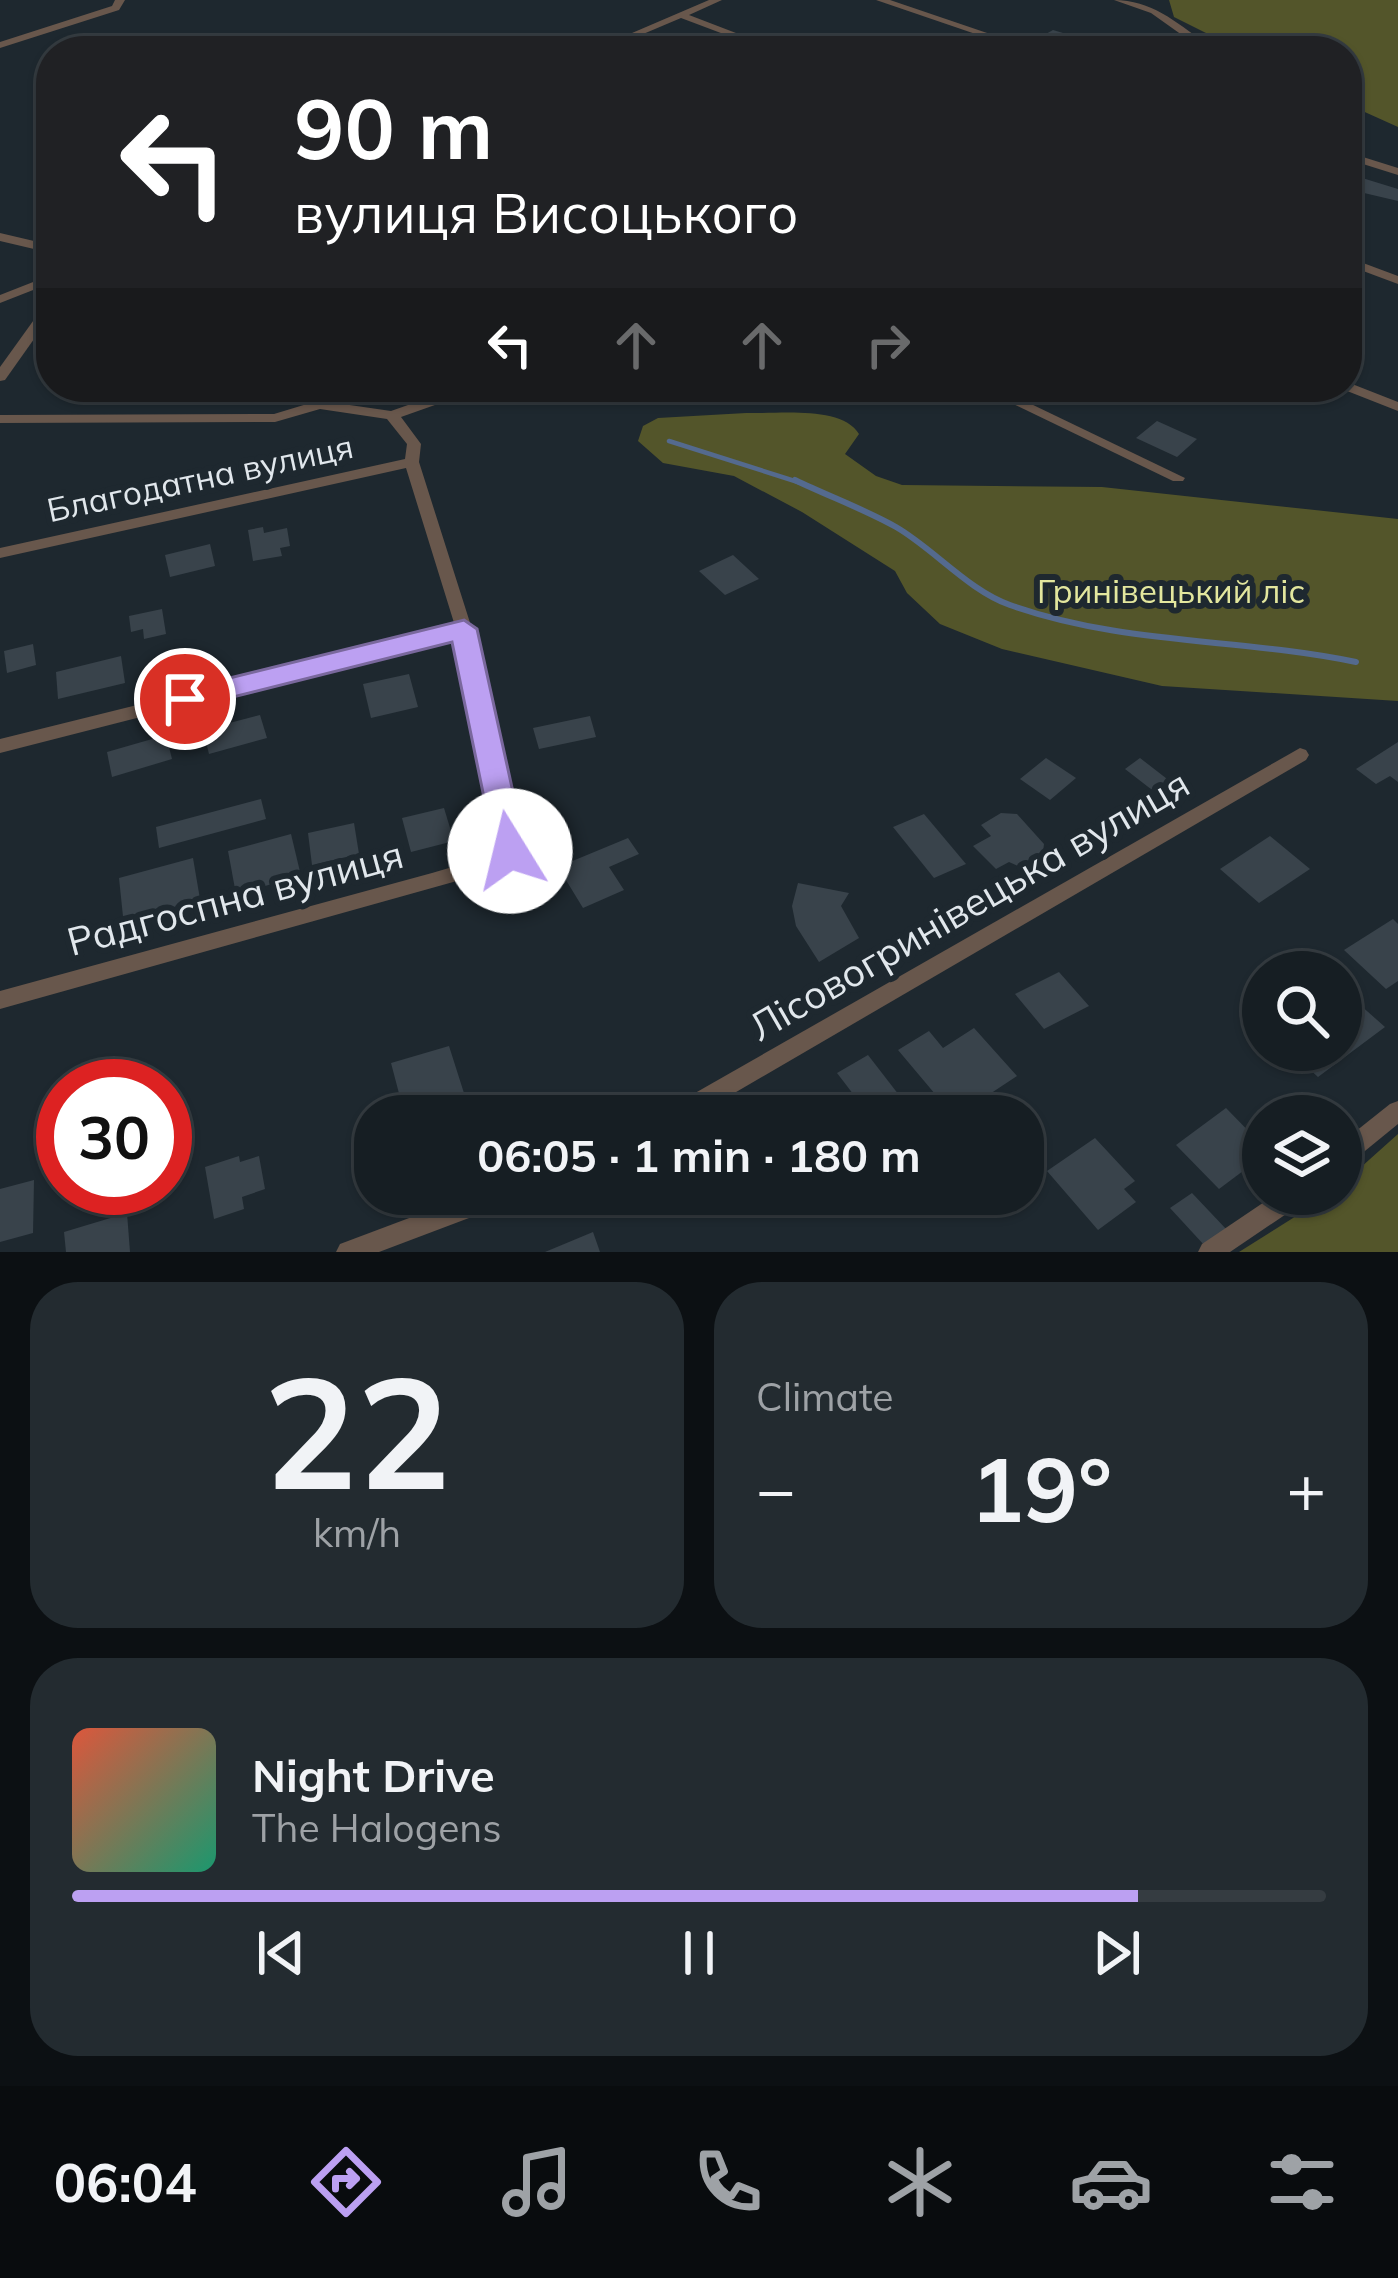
<!DOCTYPE html>
<html lang="en">
<head>
<meta charset="utf-8">
<style>
	:root { --surface:#161e23; --page:#232b30; --text:#f1f3f6; --muted:#9ea2a6; --line:#353c41; --accent:#bca0f2 }
	body { margin:0; font-family:Mulish,sans-serif; background:var(--page); color:var(--text); height:100vh; display:flex; flex-direction:column; font-size:45px; white-space:nowrap }
	* { box-sizing:border-box; margin:0 }
	p { font-size:39px; color:var(--muted) }
	.icon { flex:none; width:66px; height:66px; fill:none; stroke:currentColor; stroke-width:2; stroke-linecap:round; stroke-linejoin:round }
	.map { position:relative; height:1252px; overflow:hidden }
	.panel { display:flex; flex-direction:column; gap:30px; padding:30px; background:#0c1013; flex:1 }
	.panel>* { flex:none }
	.banner { position:absolute; left:36px; top:36px; width:1326px; height:366px; border-radius:48px; box-shadow:0 3px 9px #0004,0 0 0 3px var(--line); background:#202124; color:#fff; overflow:hidden }
	.buttons { position:absolute; left:1242px; top:951px; display:grid; gap:24px }
	.buttons a { display:grid; place-items:center; width:120px; height:120px; border-radius:50%; background:var(--surface); box-shadow:0 3px 9px #0004,0 0 0 3px var(--line); font-size:60px }
	.speed { position:absolute; left:36px; top:1059px; display:flex; gap:24px; font-size:60px; font-weight:700; text-align:center }
	.speed>* { display:grid; place-content:center; width:156px; height:156px; border-radius:50%; background:var(--surface); box-shadow:0 3px 9px #0004,0 0 0 3px var(--line); line-height:1 }
	.speed .limit { border:18px solid #d22; background:#fff; color:#111 }
	.pin { position:absolute; display:grid; place-items:center; width:102px; height:102px; color:#fff; margin:-51px; border:6px solid #fff; border-radius:50%; box-shadow:0 3px 12px #0007 }
	.me { position:absolute; width:132px; margin:-66px; rotate:351deg; stroke-linejoin:round; filter:drop-shadow(0 0 9px #0008) }
	.turn { display:flex; align-items:center; gap:42px; height:252px; padding:0 60px; font-size:54px }
	.turn .icon { width:156px; height:156px; stroke-width:2.5 }
	.turn b { display:block; font-size:84px; line-height:102px }
	.lanes { display:flex; align-items:center; height:114px; padding:0 60px; background:#0003; justify-content:center; gap:60px; direction:ltr }
	.lanes .off { opacity:.35 }
	.big { font-size:90px; font-weight:700; line-height:1.1 }
	.panel .card { flex:1; display:flex; flex-direction:column; justify-content:center; gap:18px; min-width:0; padding:0 42px; border-radius:48px; background:var(--page) }
	.panel .dial { align-items:center; gap:0 }
	.dial b { font-size:156px; line-height:1 }
	.song { display:flex; align-items:center; gap:36px }
	.cover { width:144px; height:144px; border-radius:18px; background:linear-gradient(135deg,hsl(10 70% 55%),hsl(160 70% 35%)) }
	.played { height:12px; border-radius:6px; background:linear-gradient(90deg,var(--accent) 85%,var(--line) 85%) }
	.keys { display:flex; justify-content:space-around; direction:ltr }
	.heat { display:flex; justify-content:space-between; align-items:center; font-size:66px; direction:ltr }
	.panel .tiles { flex:1; display:grid; gap:30px; grid-template-columns:1fr 1fr }
	.card:last-child { grid-column:span 2 }
	.trip { position:absolute; left:354px; top:1095px; width:690px; height:120px; border-radius:48px; background:var(--surface); box-shadow:0 3px 9px #0004,0 0 0 3px var(--line); font-weight:700; line-height:120px; text-align:center }
	.menu { display:flex; height:192px; justify-content:space-around; align-items:center; background:#090c0e; color:var(--muted) }
	.menu .icon { width:84px; height:84px }
	.menu .current { color:var(--accent) }
	.menu b { font-size:54px; color:var(--text) }
	.map>svg:first-child { display:block }
	.forest { fill:#53552a }
	.lines { fill:none; stroke-linecap:round; stroke-linejoin:round }
	.stream-far1 { stroke:#546a8e; stroke-width:4.5 }
	.stream { stroke:#546a8e; stroke-width:6 }
	.building { fill:#39434b }
	.minor { fill:#68574c; fill-rule:evenodd }
	.route { fill:#bca0f2; stroke:#7a689d; stroke-width:3 }
	.labels { text-anchor:middle; stroke-width:12; stroke-linejoin:round; paint-order:stroke }
	.street-label { font-size:33px; fill:#e1e7ec; stroke:#1e282f }
	.park-label { font-size:33px; fill:#e3e79e; stroke:#1e282f }
	.near-street-label { font-size:39px; fill:#e1e7ec; stroke:#1e282f }
</style>
</head>
<body>
<div class="map">
<svg width="1398" height="1252" viewBox="0 0 1398 1252">
	<rect width="100%" height="100%" fill="#1e282f"/>
	<!-- forest -->
	<g class="forest">
		<polygon points="1169,0 1398,0 1398,127 1347,104 1347,51 1242,51 1174,17"/>
		<path d="M746,413C777,414 842,405 859,434L845,454L876,476L902,485L1102,487L1398,519V701L1162,686L1002,649L940,624L907,593L895,571L802,512L734,476L663,463L638,441L643,426L658,418Z"/>
		<polygon points="1398,1134 1398,1252 1239,1252 1331,1194 1341,1194 1341,1185"/>
	</g>
	<g class="lines">
		<!-- stream-far1 -->
		<polyline class="stream-far1" points="669,441 801,483"/>
		<!-- stream -->
		<path class="stream" d="M795,480C828,496 864,509 896,527C934,549 968,590 1010,605C1122,645 1241,638 1356,662"/>
	</g>
	<!-- building -->
	<g class="building">
		<polygon points="1053,30 1073,36 1057,49 1037,39"/>
		<polygon points="1359,177 1398,189 1398,201 1347,189"/>
		<polygon points="1157,421 1197,439 1177,457 1136,438"/>
		<polygon points="230,465 234,482 203,489 200,471"/>
		<polygon points="263,527 264,533 287,528 290,546 280,548 282,556 253,561 248,530"/>
		<polygon points="210,544 215,566 170,577 165,555"/>
		<polygon points="733,555 759,579 725,595 699,571"/>
		<polygon points="162,609 166,634 144,639 143,629 131,632 129,616"/>
		<polygon points="33,644 36,665 7,673 4,651"/>
		<polygon points="121,656 125,683 58,699 56,672"/>
		<polygon points="409,674 418,707 371,718 363,684"/>
		<polygon points="260,715 267,738 209,754 203,730"/>
		<polygon points="590,716 596,737 539,749 533,728"/>
		<polygon points="166,735 172,759 112,777 107,752"/>
		<polygon points="1398,742 1398,782 1390,776 1376,784 1356,769"/>
		<polygon points="1046,758 1076,778 1050,800 1020,779"/>
		<polygon points="1140,758 1171,782 1156,793 1125,769"/>
		<polygon points="261,799 266,819 159,848 156,827"/>
		<polygon points="444,808 454,841 411,852 402,818"/>
		<polygon points="1001,813 1017,814 1044,844 1042,860 1025,869 1009,862 996,869 973,846 991,836 981,825"/>
		<polygon points="924,814 966,864 934,878 893,827"/>
		<polygon points="354,823 359,854 312,865 308,833"/>
		<polygon points="291,834 301,876 236,894 228,851"/>
		<polygon points="1270,836 1310,869 1259,903 1220,869"/>
		<polygon points="628,838 639,854 609,867 624,890 583,908 558,867"/>
		<polygon points="193,858 201,905 124,926 119,878"/>
		<polygon points="798,883 849,893 841,906 859,938 819,962 796,926 792,906"/>
		<polygon points="1393,919 1398,924 1398,981 1386,989 1344,950"/>
		<polygon points="1059,972 1089,1006 1044,1029 1015,994"/>
		<polygon points="1341,988 1385,1027 1318,1077 1289,1050 1341,1050"/>
		<polygon points="974,1028 1017,1076 961,1113 946,1107 898,1050 929,1031 943,1048"/>
		<polygon points="449,1046 470,1112 433,1116 425,1092 401,1101 391,1063"/>
		<polygon points="868,1055 909,1108 896,1116 870,1116 837,1073"/>
		<polygon points="1226,1108 1263,1146 1263,1156 1219,1189 1176,1145"/>
		<polygon points="1095,1138 1135,1181 1124,1189 1136,1202 1098,1230 1047,1171"/>
		<polygon points="239,1156 240,1162 259,1156 265,1189 242,1197 244,1209 214,1219 205,1167"/>
		<polygon points="34,1180 33,1233 0,1242 0,1189"/>
		<polygon points="1192,1193 1227,1230 1205,1246 1170,1208"/>
		<polygon points="127,1213 130,1252 66,1252 64,1232"/>
		<polygon points="593,1232 600,1252 545,1252"/>
	</g>
	<g class="lines">
		<!-- minor -->
		<g class="minor">
			<polygon points="115,0 125,0 119,10 0,48 0,42 112,6"/>
			<polygon points="709,0 722,0 689,15 783,51 769,51 681,18 603,51 590,51"/>
			<polygon points="876,0 890,0 1040,51 1025,51"/>
			<path d="M1114,0C1151,0 1176,22 1204,42L1205,51H1195L1196,45L1151,13Z"/>
			<polygon points="1347,152 1398,168 1398,175 1347,159"/>
			<polygon points="0,233 51,245 51,253 0,241"/>
			<polygon points="1347,257 1398,276 1398,284 1347,265"/>
			<polygon points="51,275 51,283 0,303 0,295"/>
			<polygon points="51,302 51,315 5,380 0,381 0,367 46,303"/>
			<polygon points="1347,382 1398,402 1398,411 1342,389 1341,387 1347,387"/>
			<polygon points="275,387 293,387 322,401 391,411 459,387 519,387 512,391 466,394 401,417 421,444 419,462 472,629 520,851 517,856 489,872 0,1009 0,991 432,873 483,858 500,848 457,636 0,753 0,739 455,626 406,468 0,558 0,548 405,459 407,444 387,419 320,409 275,422 0,423 0,415 274,414 307,404"/>
			<polygon points="628,387 646,387 639,391"/>
			<polygon points="978,387 996,387 1185,478 1183,481 1173,481"/>
			<polygon points="1300,748 1306,750 1309,755 1306,760 695,1116 664,1116 667,1109"/>
			<polygon points="1398,1101 1398,1124 1349,1164 1341,1168 1341,1143 1390,1104"/>
			<polygon points="473,1194 515,1194 511,1202 379,1252 336,1252 340,1244"/>
			<polygon points="1276,1194 1308,1194 1304,1202 1230,1252 1198,1252 1202,1244"/>
		</g>
	</g>
	<!-- route -->
	<polygon class="route" points="464,620 477,629 526,851 510,863 495,851 452,642 185,709 171,699 185,689"/>
	<g class="labels">
		<!-- street labels -->
		<g class="street-label">
			<text transform="translate(200 478) rotate(-12)" y="12">Благодатна вулиця</text>
		</g>
		<!-- park labels -->
		<g class="park-label">
			<text x="1171" y="603">Гринівецький ліс</text>
		</g>
		<!-- near-street labels -->
		<g class="near-street-label">
			<text transform="translate(235 898) rotate(-15)" y="14">Радгоспна вулиця</text>
			<text transform="translate(969 905) rotate(-30)" y="14">Лісовогринівецька вулиця</text>
		</g>
	</g>
</svg>
<div class="buttons">
<a><svg class="icon" aria-label="search" viewBox="0 0 24 24"><circle cx="10" cy="10" r="6"/><path d="M15 15l6 6"/></svg></a>
<a><svg class="icon" aria-label="layers" viewBox="0 0 24 24"><path d="M12 4l9 5-9 5-9-5zM3 14l9 5 9-5"/></svg></a>
</div>
<div class="speed"><div class="limit">30</div></div>
<div class="pin" style="left:185px;top:699px;background:#d93025"><svg class="icon" aria-label="arrive" viewBox="0 0 24 24"><path d="M6 21V4h12l-3 4 3 4H6"/></svg></div>
<svg class="me" style="left:510px;top:851px" viewBox="-20 -20 40 40"><circle r="19" fill="#fff"/><path d="M0-13L10 11 0 6-10 11z" fill="#bca0f2"/></svg>
<div class="trip">06:05 · 1 min · 180 m</div>
<div class="banner">
<div class="turn"><svg class="icon" aria-label="left" viewBox="0 0 24 24"><path d="M17 20v-9H6M10 6l-5 5 5 5"/></svg><div><b>90 m</b>вулиця Висоцького</div></div>
<div class="lanes"><svg class="icon" aria-label="left" viewBox="0 0 24 24"><path d="M17 20v-9H6M10 6l-5 5 5 5"/></svg><svg class="icon off" aria-label="ahead" viewBox="0 0 24 24"><path d="M12 20V5M6 11l6-6 6 6"/></svg><svg class="icon off" aria-label="ahead" viewBox="0 0 24 24"><path d="M12 20V5M6 11l6-6 6 6"/></svg><svg class="icon off" aria-label="right" viewBox="0 0 24 24"><path d="M7 20v-9h11M14 6l5 5-5 5"/></svg></div>
</div>
</div>
<section class="panel">
<div class="tiles">
<div class="card dial"><b>22</b><p>km/h</p></div>
<div class="card"><p>Climate</p>
<div class="heat"><a>−</a><b class="big">19°</b><a>+</a></div>
</div>
<div class="card">
<div class="song"><i class="cover"></i><div><b>Night Drive</b><p>The Halogens</p></div></div>
<div class="played"></div>
<div class="keys"><svg class="icon" aria-label="previous" viewBox="0 0 24 24"><path d="M18 5L8 12l10 7zM5 5v14"/></svg><svg class="icon" aria-label="pause" viewBox="0 0 24 24"><path d="M8 5v14M16 5v14"/></svg><svg class="icon" aria-label="next" viewBox="0 0 24 24"><path d="M6 5l10 7-10 7zM19 5v14"/></svg></div>
</div>
</div>
</section>
<nav class="menu">
<b>06:04</b>
<svg class="icon current" aria-label="directions" viewBox="0 0 24 24"><path d="M12 3l9 9-9 9-9-9zM9 14v-3h6M13 9l2 2-2 2"/></svg>
<svg class="icon" aria-label="music" viewBox="0 0 24 24"><path d="M9 18V5l10-2v13"/><circle cx="6" cy="18" r="3"/><circle cx="16" cy="16" r="3"/></svg>
<svg class="icon" aria-label="phone" viewBox="0 0 24 24"><path d="M5 4h4l2 5-3 2q2 4 5 5l2-3 5 2v4C11 20 4 13 5 4z"/></svg>
<svg class="icon" aria-label="climate" viewBox="0 0 24 24"><path d="M12 3v18M4 7l16 10M4 17L20 7"/></svg>
<svg class="icon" aria-label="car" viewBox="0 0 24 24"><path d="M5 17H2v-5l4-1 3-4h7l3 4 3 1v5h-3M9 17h6M6 11h13"/><circle cx="7" cy="17" r="2"/><circle cx="17" cy="17" r="2"/></svg>
<svg class="icon" aria-label="filters" viewBox="0 0 24 24"><path d="M4 7h16M4 17h16"/><circle cx="9" cy="7" r="2"/><circle cx="15" cy="17" r="2"/></svg>
</nav>
</body>
</html>
